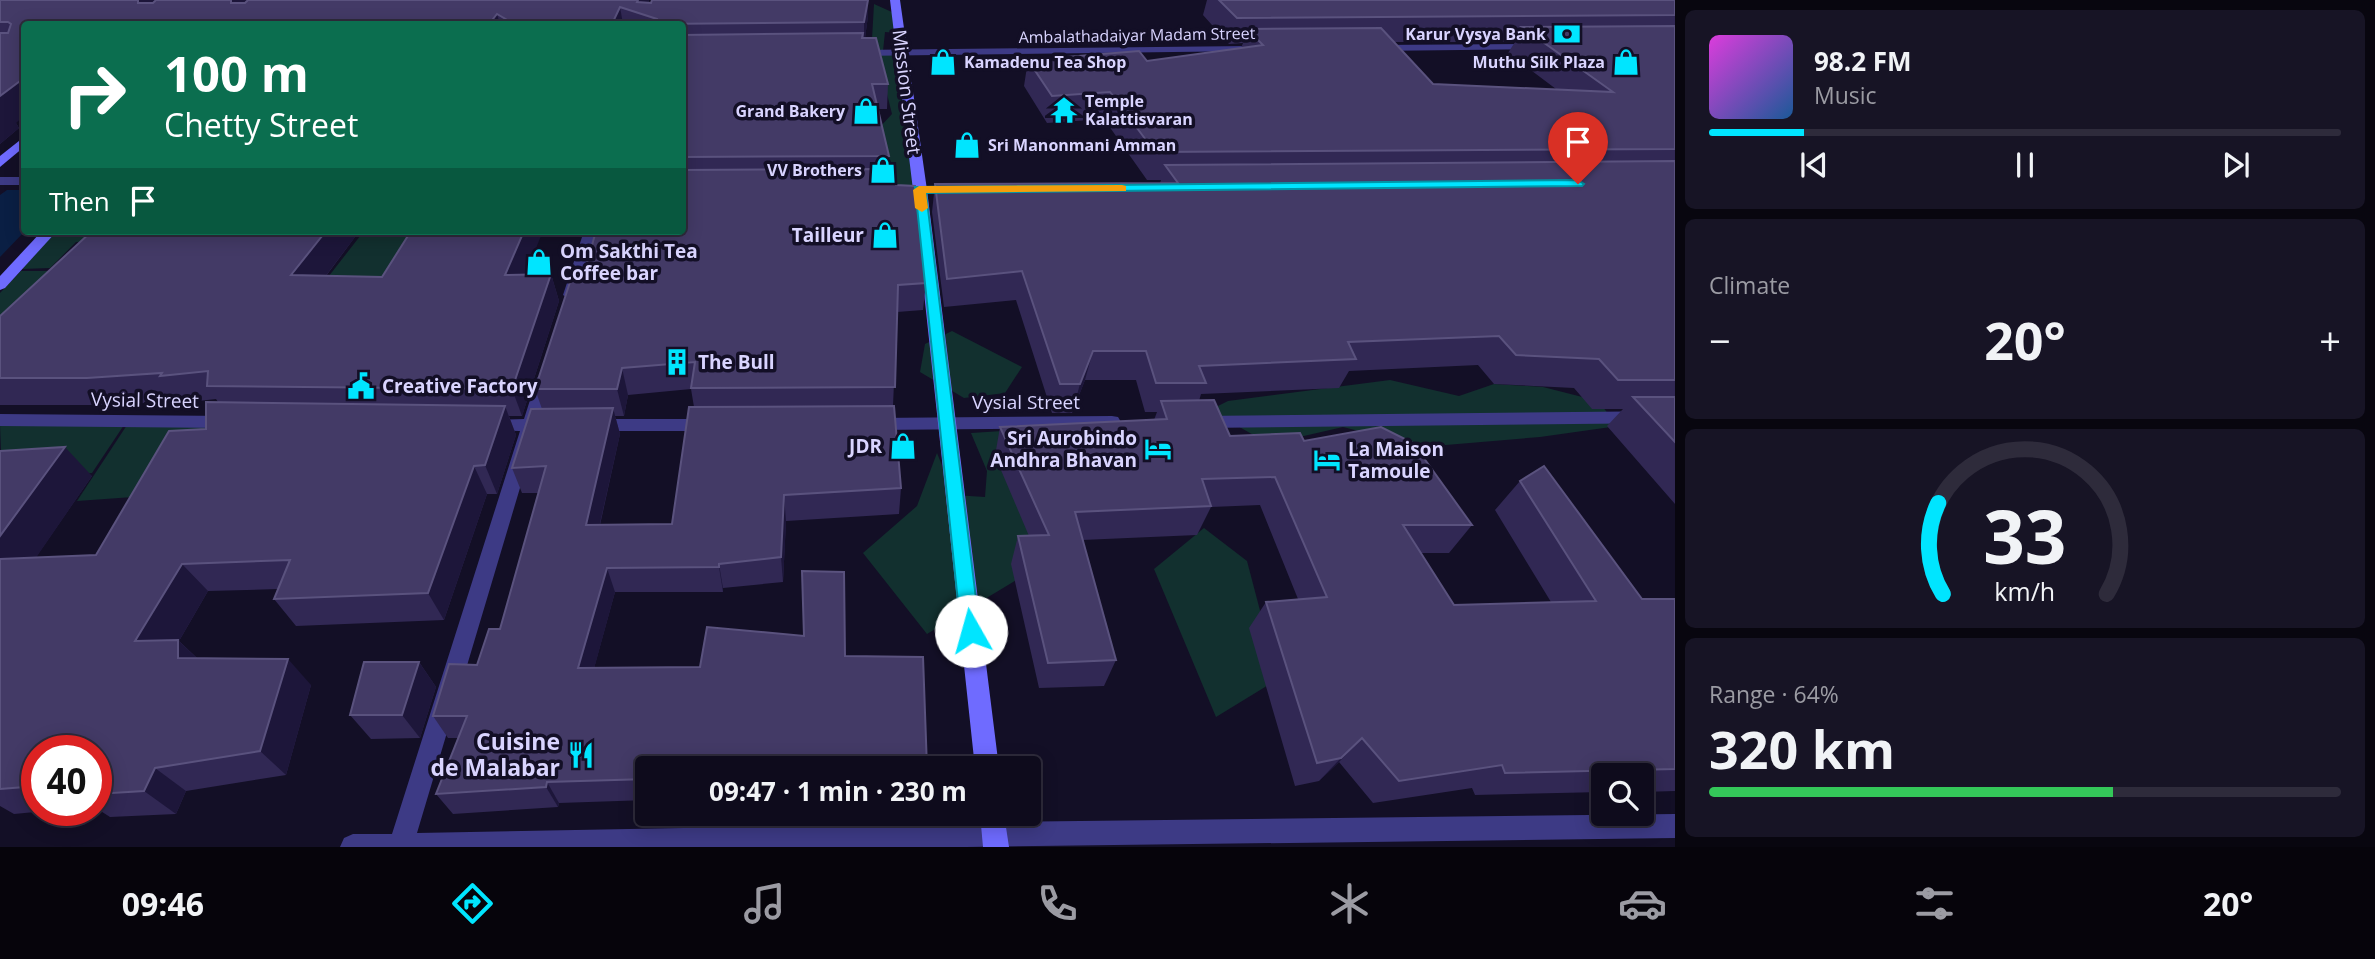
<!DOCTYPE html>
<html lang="en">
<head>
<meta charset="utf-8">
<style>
	:root { --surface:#0e0b1c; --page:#171425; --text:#f1f3f6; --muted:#9b9ba3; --line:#2e2b3b; --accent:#00e5ff }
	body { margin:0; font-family:"Open Sans",sans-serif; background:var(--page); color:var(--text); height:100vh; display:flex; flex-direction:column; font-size:26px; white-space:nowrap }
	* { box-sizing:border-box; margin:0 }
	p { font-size:23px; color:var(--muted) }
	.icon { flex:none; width:38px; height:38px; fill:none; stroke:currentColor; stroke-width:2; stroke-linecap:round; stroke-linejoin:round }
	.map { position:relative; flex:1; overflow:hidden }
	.details { display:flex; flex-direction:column; gap:10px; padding:10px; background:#08060f; width:700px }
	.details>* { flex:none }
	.guide { position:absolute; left:21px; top:21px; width:665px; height:214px; border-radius:7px; box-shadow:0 4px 18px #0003,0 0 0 2px var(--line); background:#0b6e4f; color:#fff; overflow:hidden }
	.fabs { position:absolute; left:1591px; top:763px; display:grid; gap:14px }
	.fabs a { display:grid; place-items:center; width:63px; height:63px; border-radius:7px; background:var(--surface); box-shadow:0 4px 18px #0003,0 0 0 2px var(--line); font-size:35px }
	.speed { position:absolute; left:21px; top:735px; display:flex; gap:14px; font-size:35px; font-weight:700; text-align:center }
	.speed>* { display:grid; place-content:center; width:91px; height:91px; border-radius:50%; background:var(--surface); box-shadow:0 4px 18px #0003,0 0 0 2px var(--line); line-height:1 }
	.speed .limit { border:10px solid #d22; background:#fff; color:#111 }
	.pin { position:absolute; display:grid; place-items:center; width:60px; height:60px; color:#fff; margin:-72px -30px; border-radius:50% 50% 50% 0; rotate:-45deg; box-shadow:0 0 7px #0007 }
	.pin .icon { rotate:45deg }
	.me { position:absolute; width:77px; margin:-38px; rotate:353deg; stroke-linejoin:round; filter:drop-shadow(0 0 5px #0008) }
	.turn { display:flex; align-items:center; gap:24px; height:147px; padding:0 28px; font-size:32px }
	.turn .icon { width:91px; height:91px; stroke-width:2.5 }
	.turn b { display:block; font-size:49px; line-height:60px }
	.then { display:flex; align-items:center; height:66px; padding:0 28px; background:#0003; gap:14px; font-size:26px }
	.big { font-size:52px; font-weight:700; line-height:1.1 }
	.details .tile { flex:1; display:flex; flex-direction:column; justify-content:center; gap:10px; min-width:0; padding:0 24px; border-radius:10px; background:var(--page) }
	.details .dial { align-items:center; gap:0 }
	.dial svg { height:182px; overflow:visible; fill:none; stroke:var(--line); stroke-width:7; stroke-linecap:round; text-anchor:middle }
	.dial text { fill:var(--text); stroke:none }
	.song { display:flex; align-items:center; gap:21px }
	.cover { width:84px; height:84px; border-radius:10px; background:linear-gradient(135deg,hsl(300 70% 55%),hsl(210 70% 35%)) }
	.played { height:7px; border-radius:4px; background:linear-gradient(90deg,var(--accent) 15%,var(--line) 15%) }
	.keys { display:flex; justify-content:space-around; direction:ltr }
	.heat { display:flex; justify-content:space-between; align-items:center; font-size:38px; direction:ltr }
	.charge { height:10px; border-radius:5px; background:linear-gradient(90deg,#34c759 64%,var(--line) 0) }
	.trip { position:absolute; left:635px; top:756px; width:406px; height:70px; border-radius:7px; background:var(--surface); box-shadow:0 4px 18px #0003,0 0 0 2px var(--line); font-weight:700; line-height:70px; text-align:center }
	.tabs { display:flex; height:112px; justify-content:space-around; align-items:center; background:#06040b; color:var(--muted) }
	.tabs .icon { width:49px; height:49px }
	.tabs .on { color:var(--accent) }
	.tabs b { font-size:32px; color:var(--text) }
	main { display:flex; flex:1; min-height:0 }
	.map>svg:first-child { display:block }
	.green { fill:#12302f }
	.water { fill:#0a1f44 }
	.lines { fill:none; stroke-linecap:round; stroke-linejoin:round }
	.street { fill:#3d3a85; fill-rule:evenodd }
	.secondary { fill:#6f6bff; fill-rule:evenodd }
	.wall { fill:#312854; fill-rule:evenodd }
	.shaded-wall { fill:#1d163a }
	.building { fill:#433a66; stroke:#5a527e; stroke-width:2 }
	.route { fill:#00e5ff; stroke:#0095a6; stroke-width:2 }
	.slow { fill:#f59e0b }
	.labels { text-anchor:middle; stroke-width:7; stroke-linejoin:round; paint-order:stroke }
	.far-poi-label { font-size:16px; font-weight:bold; fill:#d9d4ff; stroke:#130f26; text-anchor:end }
	.far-street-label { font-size:16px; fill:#d9d4ff; stroke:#130f26 }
	.street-label { font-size:19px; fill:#d9d4ff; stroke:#130f26 }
	.poi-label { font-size:19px; font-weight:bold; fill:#d9d4ff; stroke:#130f26; text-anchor:start }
	.near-poi-label { font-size:23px; font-weight:bold; fill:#d9d4ff; stroke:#130f26; text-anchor:end }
</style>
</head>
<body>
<main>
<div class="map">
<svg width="1675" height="847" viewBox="0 0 1675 847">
	<rect width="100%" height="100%" fill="#130f26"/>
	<!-- green -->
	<g class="green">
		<polygon points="874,4 894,13 897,33 885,32 883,51 742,43 872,39"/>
		<polygon points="682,55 899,55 915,188 760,188 880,127 892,114 885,86"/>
		<polygon points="56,231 162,231 151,240 76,242 50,268 22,269"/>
		<polygon points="364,231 434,231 393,299 311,299"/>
		<polygon points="21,271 126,271 0,371 0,293"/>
		<polygon points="952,331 1022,367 1005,393 964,398 920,372 925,344"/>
		<polygon points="1390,380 1459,396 1494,384 1543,387 1598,401 1618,426 1540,437 1422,447 1343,427 1269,444 1210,410 1228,401"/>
		<polygon points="1148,422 1018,469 1061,562 1031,571 927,634 863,553 917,506 937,453 954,495 985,497 987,471 971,433"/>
		<polygon points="0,424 124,425 92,473 2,479"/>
		<polygon points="127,425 332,427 161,495 77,501"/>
		<polygon points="1204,528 1247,561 1278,679 1216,717 1154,569"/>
	</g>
	<!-- water -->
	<polygon class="water" points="7,190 24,190 25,231 0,257 0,195"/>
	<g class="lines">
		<!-- street -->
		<g class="street">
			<polygon points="1533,44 1537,45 1537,49 1375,51 1370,48 1375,45"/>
			<polygon points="1249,46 1253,47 1253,51 857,56 852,53 857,50"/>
			<rect x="0" y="177" width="24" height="8"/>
			<polygon points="584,231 598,231 579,295 571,300 563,295"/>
			<polygon points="545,372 553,378 541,419 554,420 557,425 554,430 537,431 417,833 994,822 1675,814 1675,838 966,847 340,847 344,838 353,834 392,834 520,431 483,430 480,425 483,420 524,419 537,378"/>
			<polygon points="1675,411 1675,423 1199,428 1193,427 1190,422 1193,417 1199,416"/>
			<polygon points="0,414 230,416 236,417 239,422 236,427 230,428 0,426"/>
			<polygon points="1112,416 1118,417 1121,422 1118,427 1112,428 874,430 868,429 865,424 868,419 874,418"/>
			<polygon points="594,419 709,419 715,420 718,425 715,430 709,431 594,431 588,430 585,425 588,420"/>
		</g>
		<!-- secondary -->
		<g class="secondary">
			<polygon points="890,0 900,0 927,190 999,768 975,768 913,190"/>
			<polygon points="24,137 24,147 0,167 0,156"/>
			<polygon points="42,231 57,231 5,288 0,290 0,276"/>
			<polygon points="980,814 1004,814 1009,847 983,847"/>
		</g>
	</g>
	<!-- wall -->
	<g class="wall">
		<path d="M0,0H649L648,3H651L652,0H868V16L865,38L888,84L887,109H878L889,156L888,169L896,185L926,283L923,310L897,312L893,406L901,488L899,514L786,521L783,582L723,588V592H615L594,668L700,667L845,656L648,768V800L559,803L558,807L453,814L436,794L458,738H448L433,716L477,665L500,629L539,493H522L512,468L542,409L535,389L584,273L682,231V24H24L16,123L19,128L0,144ZM691,389L694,407L672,524L600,525L620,434L615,416H624L628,395Z"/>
		<path d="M1207,0H1675V504L1607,426L1623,409H1592L1574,388L1494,384L1478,365L1349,371L1339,388L1201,394L1199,401L1230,436L1304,441L1472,525L1449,553H1421L1454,605L1551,602L1495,510L1520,481L1642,599H1675V791L1642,792V775H1603V792L1475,795L1472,788L1373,803L1339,762L1319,781L1295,786L1249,628L1266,602L1298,599L1260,505L1211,507L1197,535L1082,540L1116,660L1104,686L1039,688L1011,564L1018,536H1029L995,456L1000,427L1154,420L1157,412H1145L1136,380H1085L1072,413H1052L1016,300L944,307L932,212L935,184L1160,183L1161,180H1147L1104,119L1047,123L1024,86L1028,60L1147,61L1241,48L1243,43L1229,44L1203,15ZM1394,42H1515L1508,53L1556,89L1433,84Z"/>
		<polygon points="92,231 352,231 355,237 326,276 382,277 551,274 559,301 522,416 509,416 516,435 497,494 487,494 444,620 296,626 274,599 278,589 208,591 179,641 197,658 311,685 286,775 186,791 176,814 110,817 96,808 96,751 37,751 37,810 56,810 14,814 0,806 0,451 92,476 36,557 96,555 206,429 218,402 216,399 181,403 179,401 110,405 0,405 0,316"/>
		<polygon points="419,662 436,687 420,738 371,739 350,715"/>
	</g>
	<!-- shaded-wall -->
	<g class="shaded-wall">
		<polygon points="138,0 175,0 151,23 138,3"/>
		<polygon points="231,0 262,0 240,22 231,3"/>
		<polygon points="638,0 649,0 644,15 637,2"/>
		<polygon points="868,0 868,16 864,46 864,22"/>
		<polygon points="620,7 623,24 612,24"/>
		<polygon points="497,14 500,24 489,24"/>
		<polygon points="24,78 24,116 16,123 19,128 0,144 0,96"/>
		<polygon points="326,231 352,231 355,237 306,302 291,275"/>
		<polygon points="524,231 543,231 514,302 505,275"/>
		<polygon points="551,274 559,301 522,416 512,389"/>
		<polygon points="1093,351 1085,380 1072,413 1080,384"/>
		<polygon points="622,368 628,395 624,416 617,389"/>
		<polygon points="505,406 516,435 497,494 485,465"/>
		<polygon points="613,408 620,434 594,550 586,525"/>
		<polygon points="65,447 92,476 16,587 0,574 0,536"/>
		<polygon points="474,466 487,494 444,620 428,593"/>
		<polygon points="784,495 786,521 783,582 781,557"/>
		<polygon points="182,564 208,591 179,641 205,666 205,684 135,641"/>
		<polygon points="719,564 723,588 723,592 719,567"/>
		<polygon points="607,568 615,592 588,691 578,668"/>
		<polygon points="288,659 311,685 286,775 260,751"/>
		<polygon points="419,662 436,687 420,738 402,715"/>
		<polygon points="1362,738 1339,762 1319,781 1341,758"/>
		<polygon points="155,768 186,791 176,814 144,791"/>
		<polygon points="547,782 559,803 558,807 546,787"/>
	</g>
	<!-- building -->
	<g class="building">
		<polygon points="0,0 138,0 138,3 153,3 156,0 231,0 231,3 245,3 248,0 638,0 637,2 651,3 652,0 868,0 864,22 656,24 657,19 620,7 612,24 514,24 497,14 489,24 424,24 337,22 335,24 240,24 243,22 24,24 24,78 0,96 0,33 8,33 11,24 8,22 0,22"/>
		<polygon points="1219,0 1675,0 1675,15 1237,18"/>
		<polygon points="1675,26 1675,149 1155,152 1110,92 1052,96 1028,60 1139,51 1147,61 1263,45 1247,29 1381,28 1433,84 1613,92 1522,27"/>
		<polygon points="863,33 862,38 876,38 888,84 872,84 889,156 682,157 682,35"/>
		<polygon points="1675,161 1675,380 1618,380 1599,359 1516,355 1499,336 1348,342 1356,359 1199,366 1206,383 1156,383 1146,351 1093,351 1080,384 1060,384 1022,271 947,279 935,184 1178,183 1165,165"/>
		<polygon points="892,169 896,185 915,186 926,283 898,285 895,387 691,388 695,362 622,368 617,389 535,389 573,273 584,273 596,231 682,231 682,170"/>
		<polygon points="92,231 326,231 291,275 382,277 411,231 524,231 505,275 551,274 512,389 207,386 208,371 160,376 162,373 87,378 0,378 0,316"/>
		<polygon points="1633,397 1675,397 1675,442"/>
		<polygon points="1214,400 1230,436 1300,433 1304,441 1381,427 1413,443 1472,525 1403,525 1454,605 1596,601 1520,481 1544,466 1642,599 1675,599 1675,769 1505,773 1502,765 1399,781 1362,738 1341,758 1317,763 1266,602 1327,597 1275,477 1202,479 1211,506 1075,512 1116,660 1048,663 1018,536 1049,535 1000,427 1167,419 1161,401"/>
		<polygon points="206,402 505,406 485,465 474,466 428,593 274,599 290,560 182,564 135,641 178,640 178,658 288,659 260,751 155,768 144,791 96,794 96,751 37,751 37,786 0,789 0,559 96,555 169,431 206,429"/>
		<polygon points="894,406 901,488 784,495 781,557 719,564 719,567 607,568 578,668 700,667 707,627 804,636 802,571 844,572 845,656 923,657 927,768 648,768 648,779 547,782 546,787 436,794 467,716 433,716 449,664 477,665 489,629 500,629 546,466 512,468 531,409 613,408 586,525 672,524 689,407"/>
		<polygon points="65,447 0,536 0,451"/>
		<polygon points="364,662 419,662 402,715 350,715"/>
	</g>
	<!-- route -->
	<polygon class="route" points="1578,180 1584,184 1582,186 926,193 980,631 977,637 971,640 964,637 961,631 915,187"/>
	<!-- slow -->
	<polygon class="slow" points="1122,185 1126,186 1126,191 926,193 928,208 922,212 915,208 913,190 919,186"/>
	<!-- icons -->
	<defs>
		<symbol id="bank-bare" viewBox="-9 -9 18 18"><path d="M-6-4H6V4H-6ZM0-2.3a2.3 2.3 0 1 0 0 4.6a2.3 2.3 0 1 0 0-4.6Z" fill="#00e5ff" stroke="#130f26" stroke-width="2.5" paint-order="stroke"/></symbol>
		<symbol id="shop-bare" viewBox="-9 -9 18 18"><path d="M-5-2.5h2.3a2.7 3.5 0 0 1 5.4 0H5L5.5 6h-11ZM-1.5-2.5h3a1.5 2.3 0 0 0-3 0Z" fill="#00e5ff" stroke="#130f26" stroke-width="2.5" paint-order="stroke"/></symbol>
		<symbol id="temple-bare" viewBox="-9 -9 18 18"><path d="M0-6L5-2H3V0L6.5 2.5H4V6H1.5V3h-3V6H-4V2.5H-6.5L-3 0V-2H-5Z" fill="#00e5ff" stroke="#130f26" stroke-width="2.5" paint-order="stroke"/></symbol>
		<symbol id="building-bare" viewBox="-9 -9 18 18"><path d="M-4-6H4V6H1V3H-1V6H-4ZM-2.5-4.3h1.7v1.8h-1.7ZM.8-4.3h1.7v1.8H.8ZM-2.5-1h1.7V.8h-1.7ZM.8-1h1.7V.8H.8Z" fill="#00e5ff" stroke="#130f26" stroke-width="2.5" paint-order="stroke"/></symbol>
		<symbol id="civic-bare" viewBox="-9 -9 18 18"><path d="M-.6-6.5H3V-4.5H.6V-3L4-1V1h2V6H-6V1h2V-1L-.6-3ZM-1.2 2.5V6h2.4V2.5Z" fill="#00e5ff" stroke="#130f26" stroke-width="2.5" paint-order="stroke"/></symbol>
		<symbol id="hotel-bare" viewBox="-9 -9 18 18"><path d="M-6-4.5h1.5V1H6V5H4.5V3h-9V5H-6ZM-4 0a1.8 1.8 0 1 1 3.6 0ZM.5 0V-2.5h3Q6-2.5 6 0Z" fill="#00e5ff" stroke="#130f26" stroke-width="2.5" paint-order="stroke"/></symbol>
		<symbol id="restaurant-bare" viewBox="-9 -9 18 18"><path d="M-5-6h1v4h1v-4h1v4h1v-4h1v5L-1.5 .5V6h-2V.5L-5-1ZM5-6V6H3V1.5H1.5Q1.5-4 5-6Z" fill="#00e5ff" stroke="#130f26" stroke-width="2.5" paint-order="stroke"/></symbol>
	</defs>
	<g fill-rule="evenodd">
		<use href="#bank-bare" x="1548" y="15" width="38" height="38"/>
		<use href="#shop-bare" x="924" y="43" width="38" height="38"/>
		<use href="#shop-bare" x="1607" y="43" width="38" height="38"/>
		<use href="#temple-bare" x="1045" y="91" width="38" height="38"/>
		<use href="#shop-bare" x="847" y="92" width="38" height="38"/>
		<use href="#shop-bare" x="948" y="126" width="38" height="38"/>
		<use href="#shop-bare" x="864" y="151" width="38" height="38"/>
		<use href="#shop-bare" x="866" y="216" width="38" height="38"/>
		<use href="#shop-bare" x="520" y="243" width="38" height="38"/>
		<use href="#building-bare" x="658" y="343" width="38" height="38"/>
		<use href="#civic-bare" x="342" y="367" width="38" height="38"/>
		<use href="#shop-bare" x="884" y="427" width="38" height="38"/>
		<use href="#hotel-bare" x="1139" y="430" width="38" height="38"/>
		<use href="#hotel-bare" x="1308" y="441" width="38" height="38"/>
		<use href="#restaurant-bare" x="562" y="736" width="38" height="38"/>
	</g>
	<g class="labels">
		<!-- far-poi labels -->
		<g class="far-poi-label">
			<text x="1546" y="40">Karur Vysya Bank</text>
			<text x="964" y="68" text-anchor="start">Kamadenu Tea Shop</text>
			<text x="1605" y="68">Muthu Silk Plaza</text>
			<text x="1085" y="107" text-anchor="start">Temple<tspan x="1085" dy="18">Kalattisvaran</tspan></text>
			<text x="845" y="117">Grand Bakery</text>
			<text x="988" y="151" text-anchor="start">Sri Manonmani Amman</text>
			<text x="862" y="176">VV Brothers</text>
		</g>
		<!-- far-street labels -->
		<g class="far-street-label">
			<text transform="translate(1137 35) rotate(-1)" y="6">Ambalathadaiyar Madam Street</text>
		</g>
		<!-- street labels -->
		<g class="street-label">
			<text transform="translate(907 92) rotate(83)" y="7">Mission Street</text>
			<text transform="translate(145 400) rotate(1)" y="7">Vysial Street</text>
			<text x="1026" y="409">Vysial Street</text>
		</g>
		<!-- poi labels -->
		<g class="poi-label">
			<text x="864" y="242" text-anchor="end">Tailleur</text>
			<text x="560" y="258">Om Sakthi Tea<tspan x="560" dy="22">Coffee bar</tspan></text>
			<text x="698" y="369">The Bull</text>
			<text x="382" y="393">Creative Factory</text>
			<text x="1137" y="445" text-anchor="end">Sri Aurobindo<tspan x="1137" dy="22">Andhra Bhavan</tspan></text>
			<text x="882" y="453" text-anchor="end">JDR</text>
			<text x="1348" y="456">La Maison<tspan x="1348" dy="22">Tamoule</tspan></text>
		</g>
		<!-- near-poi labels -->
		<g class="near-poi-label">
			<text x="560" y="750">Cuisine<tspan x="560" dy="26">de Malabar</tspan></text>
		</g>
	</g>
</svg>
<div class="fabs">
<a><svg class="icon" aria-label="search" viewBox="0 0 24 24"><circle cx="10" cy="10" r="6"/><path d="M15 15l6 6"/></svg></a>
</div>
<div class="speed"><div class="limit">40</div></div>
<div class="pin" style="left:1578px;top:184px;background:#d93025"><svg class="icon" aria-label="arrive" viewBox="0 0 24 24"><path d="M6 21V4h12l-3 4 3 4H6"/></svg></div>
<svg class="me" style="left:971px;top:631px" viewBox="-20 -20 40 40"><circle r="19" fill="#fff"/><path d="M0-13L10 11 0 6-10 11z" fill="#00e5ff"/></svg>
<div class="trip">09:47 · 1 min · 230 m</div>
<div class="guide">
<div class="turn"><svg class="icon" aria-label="right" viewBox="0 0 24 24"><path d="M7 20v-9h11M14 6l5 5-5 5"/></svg><div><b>100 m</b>Chetty Street</div></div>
<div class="then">Then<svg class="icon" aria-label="arrive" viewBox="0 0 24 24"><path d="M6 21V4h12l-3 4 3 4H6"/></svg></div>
</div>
</div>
<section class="details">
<div class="tile">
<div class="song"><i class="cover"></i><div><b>98.2 FM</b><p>Music</p></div></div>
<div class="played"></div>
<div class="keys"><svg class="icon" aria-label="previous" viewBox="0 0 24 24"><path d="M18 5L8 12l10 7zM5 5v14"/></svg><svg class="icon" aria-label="pause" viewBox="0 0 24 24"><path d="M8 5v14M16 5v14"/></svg><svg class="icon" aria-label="next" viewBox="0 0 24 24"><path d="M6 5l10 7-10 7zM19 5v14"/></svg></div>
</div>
<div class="tile"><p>Climate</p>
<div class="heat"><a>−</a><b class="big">20°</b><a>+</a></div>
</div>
<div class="tile dial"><svg viewBox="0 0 100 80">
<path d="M14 69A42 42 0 1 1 86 69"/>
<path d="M14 69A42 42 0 0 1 12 29" stroke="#00e5ff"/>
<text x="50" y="56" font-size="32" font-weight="700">33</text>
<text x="50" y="72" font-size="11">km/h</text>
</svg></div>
<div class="tile"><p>Range · 64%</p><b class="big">320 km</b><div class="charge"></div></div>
</section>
</main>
<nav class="tabs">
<b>09:46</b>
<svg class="icon on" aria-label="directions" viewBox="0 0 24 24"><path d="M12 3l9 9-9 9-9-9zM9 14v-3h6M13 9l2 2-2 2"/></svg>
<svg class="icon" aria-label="music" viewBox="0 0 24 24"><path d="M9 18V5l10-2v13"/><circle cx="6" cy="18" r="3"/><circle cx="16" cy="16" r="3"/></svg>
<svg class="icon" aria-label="phone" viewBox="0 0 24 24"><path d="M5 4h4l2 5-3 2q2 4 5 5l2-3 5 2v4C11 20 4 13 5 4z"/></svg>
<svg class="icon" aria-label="climate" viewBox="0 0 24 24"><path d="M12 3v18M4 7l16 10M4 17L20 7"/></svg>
<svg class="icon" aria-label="car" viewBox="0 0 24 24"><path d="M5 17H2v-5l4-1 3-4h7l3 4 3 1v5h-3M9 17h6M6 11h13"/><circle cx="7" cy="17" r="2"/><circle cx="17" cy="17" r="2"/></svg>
<svg class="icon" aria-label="filters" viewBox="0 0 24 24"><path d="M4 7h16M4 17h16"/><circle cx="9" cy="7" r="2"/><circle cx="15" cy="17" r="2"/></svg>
<b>20°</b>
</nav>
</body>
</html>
